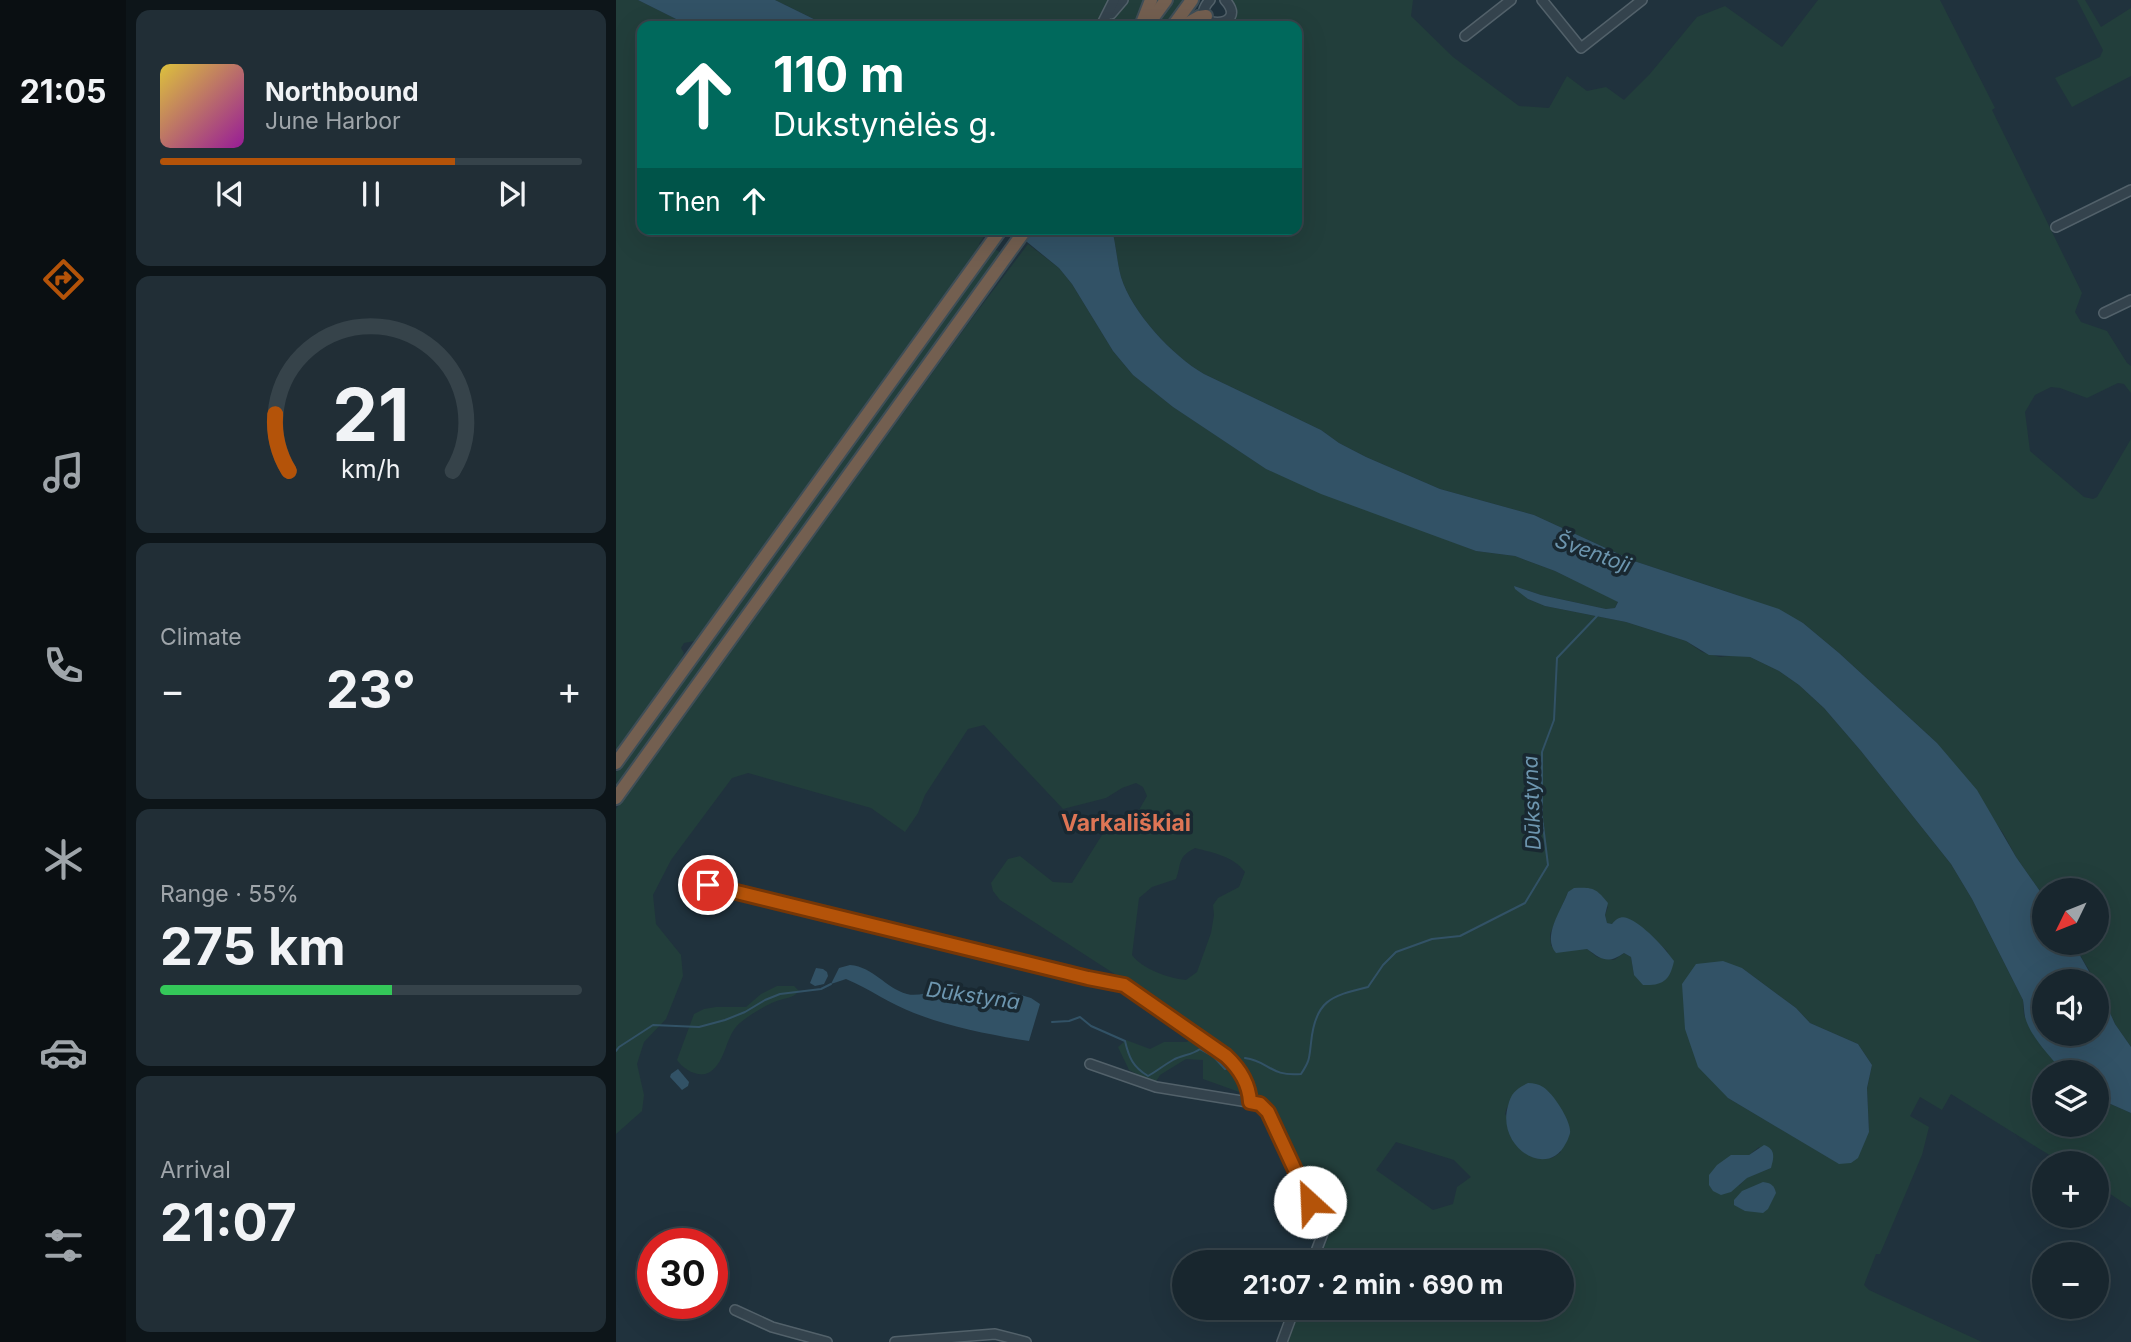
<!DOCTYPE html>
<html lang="en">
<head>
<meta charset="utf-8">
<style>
	:root { --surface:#18262e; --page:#212e36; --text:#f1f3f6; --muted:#9fa5aa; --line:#36434a; --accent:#b45309 }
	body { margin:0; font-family:Inter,sans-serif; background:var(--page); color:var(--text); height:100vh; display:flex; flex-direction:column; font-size:26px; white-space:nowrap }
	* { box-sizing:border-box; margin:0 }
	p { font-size:23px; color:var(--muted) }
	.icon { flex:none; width:38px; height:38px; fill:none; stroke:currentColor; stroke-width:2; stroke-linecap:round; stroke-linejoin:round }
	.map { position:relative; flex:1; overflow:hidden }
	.drawer { display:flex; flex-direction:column; gap:10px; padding:10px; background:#0d1519; width:490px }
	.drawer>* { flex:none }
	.top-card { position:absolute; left:21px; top:21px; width:665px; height:214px; border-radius:14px; box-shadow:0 7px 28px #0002,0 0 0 2px var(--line); background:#00695c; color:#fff; overflow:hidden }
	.needle { width:46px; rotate:227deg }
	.tools { position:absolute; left:1416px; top:878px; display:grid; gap:14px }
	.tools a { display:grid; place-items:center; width:77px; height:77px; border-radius:50%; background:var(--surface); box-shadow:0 7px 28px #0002,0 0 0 2px var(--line); font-size:35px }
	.speed { position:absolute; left:21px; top:1228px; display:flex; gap:14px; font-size:35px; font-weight:700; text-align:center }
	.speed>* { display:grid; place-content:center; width:91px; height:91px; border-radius:50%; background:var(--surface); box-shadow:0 7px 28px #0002,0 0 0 2px var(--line); line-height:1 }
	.speed .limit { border:10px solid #d22; background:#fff; color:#111 }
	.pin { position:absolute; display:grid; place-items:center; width:60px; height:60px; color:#fff; margin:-30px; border:4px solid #fff; border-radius:50%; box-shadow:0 2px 7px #0007 }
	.me { position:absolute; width:77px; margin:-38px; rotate:335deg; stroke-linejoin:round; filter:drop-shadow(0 0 5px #0008) }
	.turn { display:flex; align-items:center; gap:24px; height:147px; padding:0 21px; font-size:32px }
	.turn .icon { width:91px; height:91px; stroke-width:2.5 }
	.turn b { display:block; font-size:49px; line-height:60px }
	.then { display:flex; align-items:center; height:66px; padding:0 21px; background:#0003; gap:14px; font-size:26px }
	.big { font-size:52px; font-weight:700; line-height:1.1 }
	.drawer .card { flex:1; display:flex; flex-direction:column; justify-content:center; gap:10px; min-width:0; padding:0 24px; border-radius:14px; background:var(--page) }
	.drawer .dial { align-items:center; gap:0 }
	.dial svg { height:182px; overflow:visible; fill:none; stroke:var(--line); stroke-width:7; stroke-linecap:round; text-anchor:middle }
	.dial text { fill:var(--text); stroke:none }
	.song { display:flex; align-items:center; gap:21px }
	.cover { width:84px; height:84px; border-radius:10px; background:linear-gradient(135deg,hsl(50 70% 55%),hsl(300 70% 35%)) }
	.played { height:7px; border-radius:4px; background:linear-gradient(90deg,var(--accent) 70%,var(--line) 70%) }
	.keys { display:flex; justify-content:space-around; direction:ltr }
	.heat { display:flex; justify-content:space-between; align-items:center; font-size:38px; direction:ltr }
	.charge { height:10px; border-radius:5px; background:linear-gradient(90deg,#34c759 55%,var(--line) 0) }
	.trip { position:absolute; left:556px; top:1250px; width:402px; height:70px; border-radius:35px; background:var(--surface); box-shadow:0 7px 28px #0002,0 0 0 2px var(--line); font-weight:700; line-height:70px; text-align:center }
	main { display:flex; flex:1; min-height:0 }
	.menu { display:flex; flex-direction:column; width:126px; justify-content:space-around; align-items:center; background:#0a0f12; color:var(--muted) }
	.menu .icon { width:49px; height:49px }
	.menu .current { color:var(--accent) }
	.menu b { font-size:32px; color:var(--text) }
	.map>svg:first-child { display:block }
	.green { fill:#223e3b; fill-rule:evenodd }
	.water { fill:#325266 }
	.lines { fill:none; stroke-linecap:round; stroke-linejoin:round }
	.stream { stroke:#325266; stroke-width:2 }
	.minor-casing { stroke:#52616a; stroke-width:12 }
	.highway-casing { stroke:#3f4e57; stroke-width:16 }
	.minor { stroke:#34434d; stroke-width:9 }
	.highway { stroke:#735f50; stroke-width:12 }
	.route-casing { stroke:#753606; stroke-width:18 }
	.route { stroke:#b45309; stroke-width:12 }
	.labels { text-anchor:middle; stroke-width:7; stroke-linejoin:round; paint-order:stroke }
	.water-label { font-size:21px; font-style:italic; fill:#6d96af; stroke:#192831 }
	.quarter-label { font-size:23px; font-weight:bold; fill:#de7555; stroke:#192831 }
</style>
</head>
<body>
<main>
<nav class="menu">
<b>21:05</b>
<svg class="icon current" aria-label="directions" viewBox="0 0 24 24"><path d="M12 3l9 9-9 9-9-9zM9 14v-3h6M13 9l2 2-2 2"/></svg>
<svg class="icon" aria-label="music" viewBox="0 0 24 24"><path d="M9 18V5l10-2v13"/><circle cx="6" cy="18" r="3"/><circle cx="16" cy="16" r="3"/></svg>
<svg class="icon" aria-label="phone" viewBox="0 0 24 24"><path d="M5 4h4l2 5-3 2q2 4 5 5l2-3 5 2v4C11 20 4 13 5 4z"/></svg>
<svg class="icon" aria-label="climate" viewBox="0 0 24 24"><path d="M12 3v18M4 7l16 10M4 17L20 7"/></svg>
<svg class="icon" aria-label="car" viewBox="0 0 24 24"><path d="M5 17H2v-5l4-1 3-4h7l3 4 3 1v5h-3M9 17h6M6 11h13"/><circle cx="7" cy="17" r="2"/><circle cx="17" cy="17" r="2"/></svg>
<svg class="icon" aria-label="filters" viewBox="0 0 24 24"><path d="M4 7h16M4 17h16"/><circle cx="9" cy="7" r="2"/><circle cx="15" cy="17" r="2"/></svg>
</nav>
<section class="drawer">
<div class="card">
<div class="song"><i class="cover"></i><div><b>Northbound</b><p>June Harbor</p></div></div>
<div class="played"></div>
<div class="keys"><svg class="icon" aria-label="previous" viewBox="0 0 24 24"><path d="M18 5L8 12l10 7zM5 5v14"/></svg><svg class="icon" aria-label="pause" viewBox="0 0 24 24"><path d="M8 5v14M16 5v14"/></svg><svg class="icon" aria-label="next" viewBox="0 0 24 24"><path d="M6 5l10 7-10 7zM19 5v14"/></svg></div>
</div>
<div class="card dial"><svg viewBox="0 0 100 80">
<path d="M14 69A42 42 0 1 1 86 69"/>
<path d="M14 69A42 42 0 0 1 8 44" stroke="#b45309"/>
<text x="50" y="56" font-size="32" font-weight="700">21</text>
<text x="50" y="72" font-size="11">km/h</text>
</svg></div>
<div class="card"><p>Climate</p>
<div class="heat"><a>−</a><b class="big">23°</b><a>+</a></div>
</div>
<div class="card"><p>Range · 55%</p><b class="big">275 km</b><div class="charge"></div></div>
<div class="card"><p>Arrival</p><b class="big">21:07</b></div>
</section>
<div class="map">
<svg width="1515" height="1342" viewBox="0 0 1515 1342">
	<rect width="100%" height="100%" fill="#20323d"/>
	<!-- green -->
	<g class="green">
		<polygon points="0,0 22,0 60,19 92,26 26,26 26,229 373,229 363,244 364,245 79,641 68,643 65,648 68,653 65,660 0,750"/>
		<polygon points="159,0 493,0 479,26 212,26"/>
		<polygon points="511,0 531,0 521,26 490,26"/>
		<polygon points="557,0 570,0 552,26 538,26"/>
		<path d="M615,0H797L795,16L837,57L903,106L933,108L951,76L971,91L990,87L1008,100L1033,75L1081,17L1109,6L1166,47L1202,0H1324L1379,108L1376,110L1466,293L1459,312L1465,322L1491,331L1511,363L1515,366V393L1508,384L1502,383L1471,398L1444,388L1435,387L1419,395L1409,412L1414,451L1468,497L1477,499L1481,497L1515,439V1047L1499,1024L1480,982L1457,943H1480V891H1428V897L1400,857L1387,833L1321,743L1223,653L1187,623L1121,595L1018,561L918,515L824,489L750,457L723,443L705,430L588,374C557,356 516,313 505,277C501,262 500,245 496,229H681V26H611C620,19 620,10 615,0Z"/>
		<polygon points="1461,0 1469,0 1485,27 1515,8 1515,76 1456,107 1439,78 1484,57 1487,50"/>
		<path d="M412,244L443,268L456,284L497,351L517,375L557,407L650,469L860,551L899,556L939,571L1002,601L999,608L990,609L925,595L898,586L912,599L929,606L1010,622L1070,641L1086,652L1104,657L1122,655L1134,657L1163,671L1183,685L1208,708L1245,751L1335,864L1356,899L1407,1000L1408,1015L1413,1025L1448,1073H1428V1125H1480L1481,1098L1515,1113V1208L1481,1185L1480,1164H1448L1335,1094L1326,1110L1304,1097L1294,1116L1313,1127L1306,1155L1264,1254H1260L1248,1285L1253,1290L1366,1342H669L683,1307H947V1262H702L714,1233L667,1125L652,1106L626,1093L587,1079V1060L570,1059L544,1075L539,1083L513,1070L502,1047L510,1040L534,1049L548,1042H571L576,1037V1026L542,1002L384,900L377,891L375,883L392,859L404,856L437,882L456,883L486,835L503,827L523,810L531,796L527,787L520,783L506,788L490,798L447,809L368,725L352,729L309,795L302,813L289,832L255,808L132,773L116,778L55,860L37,895L40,924L65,955L67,976L50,1019L28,1042L21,1064L28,1095L26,1111L0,1134V809L354,321ZM579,848C598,853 617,856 629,872L623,887L602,898L597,905L598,915L595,933L581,972L570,980C552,978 526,969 516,955L523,898L536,887L560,879C566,863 561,857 579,848ZM952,892L992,907L989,915L991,923L996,924L1000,920L1011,918L1029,930L1052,952L1018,975L1015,957L1008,953L998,960L981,957L971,949L935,946L934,934ZM1126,968L1180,1008L1194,1023L1242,1044L1256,1065L1251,1088L1253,1132L1235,1163H1222L1112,1098ZM891,1107L945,1152L936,1158L922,1159L889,1114ZM780,1142L838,1160L855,1177L841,1187L837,1204L817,1210L760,1170ZM1143,1147L1155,1168L1130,1178L1123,1186L1115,1155H1133Z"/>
		<polygon points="379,249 385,253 0,790 0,772"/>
		<path d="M161,986H178L183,991C177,999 167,998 158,1002C147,1007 135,1014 125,1022C109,1034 111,1061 94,1072C83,1079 67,1069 61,1060L78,1014L88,1009L100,1007H130L145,994Z"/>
	</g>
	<!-- water -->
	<g class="water">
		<polygon points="22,0 159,0 212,26 92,26 60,19"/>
		<path d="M395,229H496C500,245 501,262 505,277C516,313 557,356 588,374L705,430L723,443L750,457L824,489L918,515L1018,561L1163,609L1187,623L1223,653L1321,743L1361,790L1400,857L1428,897V943H1457L1479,982H1428V1034H1480L1481,984L1499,1024L1515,1047V1113L1481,1098L1480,1073H1448C1434,1056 1415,1038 1409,1017C1408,1012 1408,1006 1407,1000L1356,899L1335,864L1245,751L1208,708L1183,685L1163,671L1134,657L1093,655L1070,641L1010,622L929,606L912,599L899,589L898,586L925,595L990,609L999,608L1002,602L939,571L899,556L860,551L705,494L650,469L557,407L517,375L497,351L456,284L443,268Z"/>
		<path d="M958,888C977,887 980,888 992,903L989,915L991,923L996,924C1000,919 1005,916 1011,918C1026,923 1049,948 1058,961C1054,980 1047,986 1027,985L1018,975L1015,957L1008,953C992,964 986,960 971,949L940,953C926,936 945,911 952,892Z"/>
		<polygon points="1107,961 1126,968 1180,1008 1194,1023 1242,1044 1256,1065 1251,1088 1253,1132 1242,1158 1235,1163 1223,1164 1112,1098 1082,1067 1069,1029 1066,984 1080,964"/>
		<path d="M234,965C258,967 269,988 291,994C302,997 312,991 323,992C358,994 357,1014 395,992L415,998L424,1004L413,1041C375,1035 334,1027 298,1013C274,1004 254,989 230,979L215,984L223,968Z"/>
		<polygon points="200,968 207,969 211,972 212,976 208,984 199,986 194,983"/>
		<polygon points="62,1069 73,1082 72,1086 66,1090 54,1077 55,1074"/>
		<path d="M912,1083C918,1083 922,1084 927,1087C937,1093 956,1122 954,1133C954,1134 951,1142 950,1143C931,1181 880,1146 892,1106C895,1093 900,1089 912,1083Z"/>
		<path d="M1148,1145C1160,1149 1158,1158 1155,1168L1131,1178L1115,1192L1105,1195L1097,1191L1093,1185V1175L1101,1165L1115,1155H1133Z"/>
		<path d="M1147,1182C1155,1183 1158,1185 1160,1193L1152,1209L1147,1213L1129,1211L1118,1205V1200L1126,1191Z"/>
	</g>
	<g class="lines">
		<!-- stream -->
		<g class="stream">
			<path d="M436,1022L453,1021L464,1017L475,1026L509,1041C513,1058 517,1067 532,1076C541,1071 548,1065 557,1060C566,1055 576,1055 584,1049L597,1056L609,1069L613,1067"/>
			<polyline points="0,1051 3,1047 37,1025 83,1027 109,1020 129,1012 149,1000 164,994 205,989 215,984"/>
			<path d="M629,1058C653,1061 654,1077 685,1074C694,1060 693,1059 695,1043C699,1001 714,996 752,987L767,965L780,952L816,939L844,936L909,903L932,865L926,817V752L938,720L941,658L981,616"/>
		</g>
		<defs>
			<g id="minor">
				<path d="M594,0C567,30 636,30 609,0"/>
				<polyline points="926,0 965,48 1026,0"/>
				<polyline points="495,14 507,0"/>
				<polyline points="485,26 498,0"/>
				<polyline points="849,36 895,0"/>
				<polyline points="1440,227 1515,190"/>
				<polyline points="1488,313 1515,300"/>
				<path d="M92,885L472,978L508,985L610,1056C624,1069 633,1083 634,1102"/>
				<polyline points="474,1064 540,1087 644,1104 652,1112 705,1223 707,1233 696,1262"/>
				<polyline points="119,1310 156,1327 211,1342"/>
				<polyline points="279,1342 379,1334 410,1342"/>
				<polyline points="666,1342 679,1307"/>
			</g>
			<g id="highway">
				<polyline points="525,26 535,0"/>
				<polyline points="531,26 550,0"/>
				<polyline points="557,26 576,0"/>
				<polyline points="567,26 583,17 590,16"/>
				<polyline points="0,763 385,229"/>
				<polyline points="0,798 410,229"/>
			</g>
		</defs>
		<!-- minor casing -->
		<use href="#minor" class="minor-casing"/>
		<!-- highway casing -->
		<use href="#highway" class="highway-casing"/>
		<!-- minor -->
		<use href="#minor" class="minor"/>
		<!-- highway -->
		<use href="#highway" class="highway"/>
	</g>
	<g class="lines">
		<defs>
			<path id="route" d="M92,885L472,978L508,985L610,1056C624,1069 633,1083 634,1102L644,1104L652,1112L694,1202"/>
		</defs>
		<!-- route casing -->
		<use href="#route" class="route-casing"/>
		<!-- route -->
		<use href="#route" class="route"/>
	</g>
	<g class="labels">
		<!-- water labels -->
		<g class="water-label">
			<text transform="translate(977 553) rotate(20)" y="7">Šventoji</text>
			<text transform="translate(916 803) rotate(-92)" y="7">Dūkstyna</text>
			<text transform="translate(357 996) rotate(8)" y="7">Dūkstyna</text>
		</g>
		<!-- quarter labels -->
		<g class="quarter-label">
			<text x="510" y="831">Varkališkiai</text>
		</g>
	</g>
</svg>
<div class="tools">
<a><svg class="needle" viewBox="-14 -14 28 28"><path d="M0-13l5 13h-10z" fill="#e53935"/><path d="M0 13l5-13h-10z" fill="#9fa5aa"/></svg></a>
<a><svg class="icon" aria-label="sound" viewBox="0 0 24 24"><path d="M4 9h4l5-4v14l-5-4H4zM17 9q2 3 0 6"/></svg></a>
<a><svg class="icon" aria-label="layers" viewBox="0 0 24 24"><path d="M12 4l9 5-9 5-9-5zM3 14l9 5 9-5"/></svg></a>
<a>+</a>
<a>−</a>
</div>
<div class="speed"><div class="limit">30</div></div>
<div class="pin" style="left:92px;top:885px;background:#d93025"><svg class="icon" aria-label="arrive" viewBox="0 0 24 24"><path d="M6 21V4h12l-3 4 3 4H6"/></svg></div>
<svg class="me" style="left:694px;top:1202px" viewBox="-20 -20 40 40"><circle r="19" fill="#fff"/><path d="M0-13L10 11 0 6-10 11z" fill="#b45309"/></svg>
<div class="trip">21:07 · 2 min · 690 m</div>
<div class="top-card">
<div class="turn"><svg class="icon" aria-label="ahead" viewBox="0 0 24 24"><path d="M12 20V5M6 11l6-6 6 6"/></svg><div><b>110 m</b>Dukstynėlės g.</div></div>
<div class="then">Then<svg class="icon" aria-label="ahead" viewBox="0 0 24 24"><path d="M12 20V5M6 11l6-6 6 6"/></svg></div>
</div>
</div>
</main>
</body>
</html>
